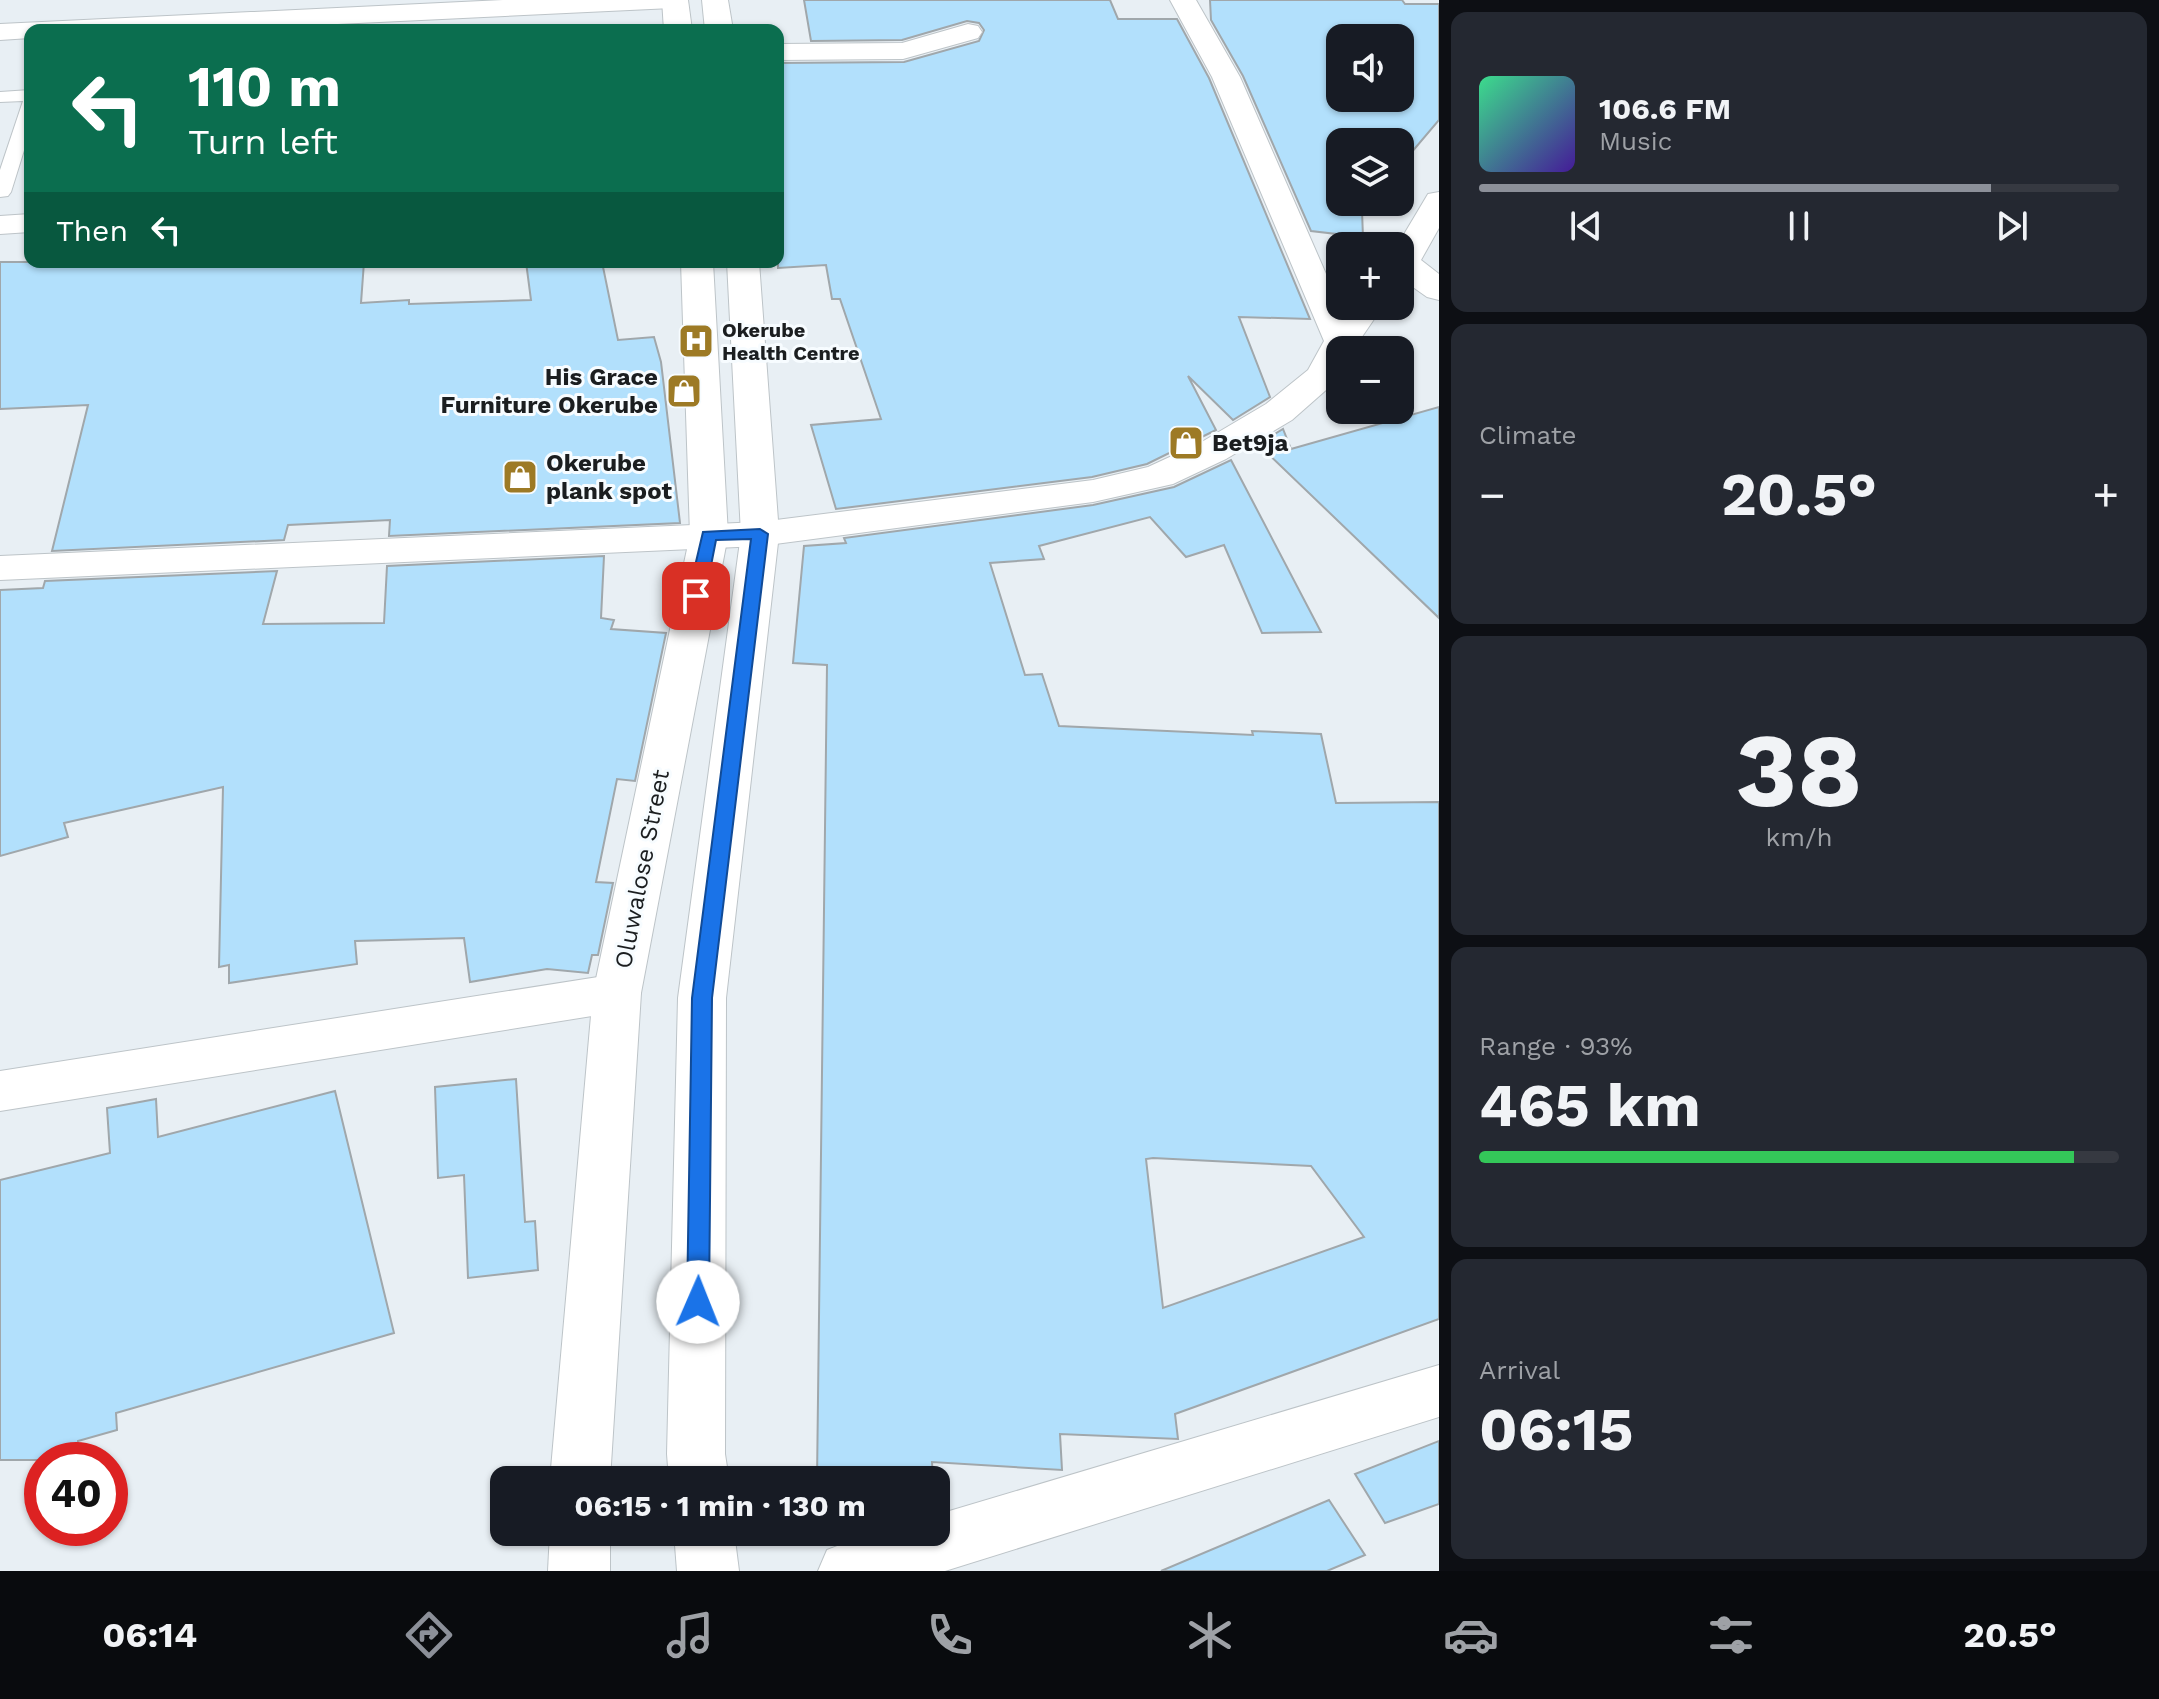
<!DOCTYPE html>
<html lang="en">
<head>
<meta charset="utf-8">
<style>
	:root { --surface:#171b24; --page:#242831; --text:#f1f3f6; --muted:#9ea1a6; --line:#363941; --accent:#8c9099 }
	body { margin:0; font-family:"Work Sans",sans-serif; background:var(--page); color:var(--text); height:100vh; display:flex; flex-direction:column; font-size:30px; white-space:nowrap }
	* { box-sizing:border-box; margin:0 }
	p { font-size:26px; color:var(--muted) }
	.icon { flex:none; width:44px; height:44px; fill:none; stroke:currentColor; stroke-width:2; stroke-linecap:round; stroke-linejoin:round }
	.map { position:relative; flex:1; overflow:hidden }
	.panel { display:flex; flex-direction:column; gap:12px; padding:12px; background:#0d0f14; width:720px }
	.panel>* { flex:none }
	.guide { position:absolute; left:24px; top:24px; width:760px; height:244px; border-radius:16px; box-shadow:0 2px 6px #0004; background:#0b6e4f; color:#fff; overflow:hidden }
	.controls { position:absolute; left:1326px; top:24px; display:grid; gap:16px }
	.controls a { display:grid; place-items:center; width:88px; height:88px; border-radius:16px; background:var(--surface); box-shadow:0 2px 6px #0004; font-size:40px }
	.speed { position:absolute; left:24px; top:1442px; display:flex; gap:16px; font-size:40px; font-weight:700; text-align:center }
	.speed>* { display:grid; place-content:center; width:104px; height:104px; border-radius:50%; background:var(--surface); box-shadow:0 2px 6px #0004; line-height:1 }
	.speed .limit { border:12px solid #d22; background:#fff; color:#111 }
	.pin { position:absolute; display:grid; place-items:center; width:68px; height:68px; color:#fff; margin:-34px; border-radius:16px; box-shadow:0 4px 12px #0006 }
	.me { position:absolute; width:88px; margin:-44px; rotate:1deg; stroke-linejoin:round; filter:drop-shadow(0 0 6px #0008) }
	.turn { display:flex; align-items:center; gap:28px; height:168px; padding:0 32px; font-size:36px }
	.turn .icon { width:104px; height:104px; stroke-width:2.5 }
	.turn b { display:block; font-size:56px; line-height:68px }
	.then { display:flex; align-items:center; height:76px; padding:0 32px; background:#0003; gap:16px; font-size:30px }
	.big { font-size:60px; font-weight:700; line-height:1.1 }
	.panel .widget { flex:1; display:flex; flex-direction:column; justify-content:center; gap:12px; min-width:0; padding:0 28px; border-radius:16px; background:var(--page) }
	.panel .dial { align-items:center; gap:0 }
	.dial b { font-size:104px; line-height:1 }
	.song { display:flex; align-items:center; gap:24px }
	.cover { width:96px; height:96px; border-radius:12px; background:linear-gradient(135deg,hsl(150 70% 55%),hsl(260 70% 35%)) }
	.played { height:8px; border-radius:4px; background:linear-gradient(90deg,var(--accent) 80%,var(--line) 80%) }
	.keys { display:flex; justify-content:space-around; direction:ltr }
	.heat { display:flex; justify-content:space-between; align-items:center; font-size:44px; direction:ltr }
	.charge { height:12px; border-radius:6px; background:linear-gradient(90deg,#34c759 93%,var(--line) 0) }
	.trip { position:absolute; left:490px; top:1466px; width:460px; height:80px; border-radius:16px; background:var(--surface); box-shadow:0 2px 6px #0004; font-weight:700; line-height:80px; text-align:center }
	.menu { display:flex; height:128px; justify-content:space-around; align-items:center; background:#090b0e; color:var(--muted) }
	.menu .icon { width:56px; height:56px }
	.menu .current { color:var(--accent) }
	.menu b { font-size:36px; color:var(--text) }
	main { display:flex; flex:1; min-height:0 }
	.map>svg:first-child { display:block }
	.building { fill:#b2e0fc; stroke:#a0a7ab; stroke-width:2; fill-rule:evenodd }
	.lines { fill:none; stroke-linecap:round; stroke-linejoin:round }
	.service-casing { stroke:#bdc4c8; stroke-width:2 }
	.minor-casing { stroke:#bdc4c8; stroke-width:2 }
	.tertiary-casing { stroke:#bdc4c8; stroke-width:2 }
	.service { fill:#fff; fill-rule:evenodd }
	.minor { fill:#fff; fill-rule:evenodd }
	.tertiary { fill:#fff; fill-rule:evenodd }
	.route { fill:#1a73e8; stroke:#114b97; stroke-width:2 }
	.labels { text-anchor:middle; stroke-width:6; stroke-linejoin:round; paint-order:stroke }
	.far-poi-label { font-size:20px; font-weight:bold; fill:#1b1e20; stroke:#f7fcff; text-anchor:start }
	.poi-label { font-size:24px; font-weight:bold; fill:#1b1e20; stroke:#f7fcff; text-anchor:start }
	.street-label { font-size:24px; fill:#1b1e20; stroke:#f7fcff }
</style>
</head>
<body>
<main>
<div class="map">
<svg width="1439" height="1571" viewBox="0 0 1439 1571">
	<rect width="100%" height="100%" fill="#e8eff4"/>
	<!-- building -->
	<g class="building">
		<polygon points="804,0 1110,0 1118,19 1177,19 1209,78 1310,319 1239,317 1270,397 1233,420 1188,376 1216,430 1147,464 1092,477 836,509 811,425 881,419 840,299 832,299 826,265 778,268 778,63 904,62 979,41 984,30 979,23 967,21 902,40 811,41"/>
		<path d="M1210,0H1402L1405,4H1439V120L1400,166V142H1340V202H1370L1362,211L1363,237L1311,231L1243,76L1211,20ZM1340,38H1400V98H1340Z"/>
		<polygon points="0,262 364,262 361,303 409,300 409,304 531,300 526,262 602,262 618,340 654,337 661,362 680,523 389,536 390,520 288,525 284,540 52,551 88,405 0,409"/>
		<polygon points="1439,407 1439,618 1258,444 1283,429 1291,449"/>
		<path d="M1231,460L1321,632L1262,633L1224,545L1186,557L1150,517L1039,546L1044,559L990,563L1025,675L1042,674L1059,726L1253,735L1252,731L1321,734L1336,803L1439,802V1319L1175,1414L1178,1439L1060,1434L1062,1470L932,1462L933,1480H817L827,665L793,663L804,546L846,543L844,538L1093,505L1174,487ZM1153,1158L1311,1166L1364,1237L1163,1308L1146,1159Z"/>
		<polygon points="604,556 601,618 614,620 611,629 666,633 635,781 617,779 596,882 613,883 598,955 592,955 588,973 547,969 470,982 464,938 355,941 357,964 229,983 229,965 219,967 223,787 64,823 68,837 0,856 0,590 43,588 45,581 277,571 263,624 384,623 387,566"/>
		<polygon points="516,1079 525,1222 535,1221 538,1270 468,1278 464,1175 438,1178 435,1087"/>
		<polygon points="335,1091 394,1333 116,1413 117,1430 78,1441 79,1460 0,1460 0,1180 110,1153 107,1108 156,1099 158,1137"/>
		<polygon points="1439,1441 1439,1504 1385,1523 1355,1474"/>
		<polygon points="1329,1500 1365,1555 1327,1571 1161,1571"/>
	</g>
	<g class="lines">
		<defs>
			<polygon id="service" points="30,90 30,131 11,192 8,196 0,197 0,170 23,101 0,102 0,92"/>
			<g id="minor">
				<polygon points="503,0 685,0 681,6 672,8 210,30 30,30 30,38 0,40 0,24"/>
				<polygon points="1170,0 1196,0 1240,77 1340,306 1345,312 1349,306 1383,306 1353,350 1340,350 1340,375 1334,383 1292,420 1226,459 1173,484 1093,502 760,546 0,580 0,556 760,522 1093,480 1148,467 1200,443 1266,404 1308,370 1324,341 1212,77"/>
				<polygon points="968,24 978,26 982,32 978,38 903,59 778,60 778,44 902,43"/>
				<polygon points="1439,192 1439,228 1421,260 1439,274 1439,300 1427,297 1400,278 1400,246 1397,246 1428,194"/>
				<polygon points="30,214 30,232 0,234 0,216"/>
				<polygon points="617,974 634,980 641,993 634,1006 617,1012 0,1111 0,1071"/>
				<path d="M1439,1365V1417L945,1571H818L827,1550C869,1533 891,1532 936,1532V1515Z"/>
			</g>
			<g id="tertiary">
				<polygon points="662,0 688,0 692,30 664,30"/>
				<polygon points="702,0 728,0 733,30 705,30"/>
				<polygon points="681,262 713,262 728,535 641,993 610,1480 550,1480 593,993 690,535"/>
				<polygon points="727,262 759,262 779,534 726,998 725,1454 729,1480 669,1480 667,1454 678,998 741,534"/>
				<polygon points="550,1532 610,1532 610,1571 548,1571"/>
				<polygon points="674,1532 734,1532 739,1571 677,1571"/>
			</g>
		</defs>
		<!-- service casing -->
		<use href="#service" class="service-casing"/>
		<!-- minor casing -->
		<use href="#minor" class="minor-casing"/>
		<!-- tertiary casing -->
		<use href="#tertiary" class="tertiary-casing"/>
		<!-- service -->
		<use href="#service" class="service"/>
		<!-- minor -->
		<use href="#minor" class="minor"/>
		<!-- tertiary -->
		<use href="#tertiary" class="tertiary"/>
	</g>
	<!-- route -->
	<polygon class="route" points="760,529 768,534 712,998 709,1302 706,1309 698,1312 690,1309 687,1302 692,998 751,539 716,540 705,596 696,601 688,596 703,532"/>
	<!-- icons -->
	<defs>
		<symbol id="hospital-square" viewBox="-11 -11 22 22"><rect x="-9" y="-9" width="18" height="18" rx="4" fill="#9d7a25" stroke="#f7fcff"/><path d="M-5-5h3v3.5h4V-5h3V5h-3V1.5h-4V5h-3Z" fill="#fff"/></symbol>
		<symbol id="shop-square" viewBox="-11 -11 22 22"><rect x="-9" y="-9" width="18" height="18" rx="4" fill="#9d7a25" stroke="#f7fcff"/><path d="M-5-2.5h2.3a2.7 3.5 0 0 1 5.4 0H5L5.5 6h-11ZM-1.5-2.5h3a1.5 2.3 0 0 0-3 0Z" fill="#fff"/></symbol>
	</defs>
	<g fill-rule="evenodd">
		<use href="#hospital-square" x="676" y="321" width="40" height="40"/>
		<use href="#shop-square" x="664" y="371" width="40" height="40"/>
		<use href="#shop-square" x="1166" y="423" width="40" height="40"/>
		<use href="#shop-square" x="500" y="457" width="40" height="40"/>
	</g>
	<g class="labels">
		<!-- far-poi labels -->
		<g class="far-poi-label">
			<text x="722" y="337">Okerube<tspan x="722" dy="23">Health Centre</tspan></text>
		</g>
		<!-- poi labels -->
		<g class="poi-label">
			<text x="658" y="385" text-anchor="end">His Grace<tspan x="658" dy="28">Furniture Okerube</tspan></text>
			<text x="1212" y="451">Bet9ja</text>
			<text x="546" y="471">Okerube<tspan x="546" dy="28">plank spot</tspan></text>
		</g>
		<!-- street labels -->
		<g class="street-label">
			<text transform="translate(642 869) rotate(-79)" y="8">Oluwalose Street</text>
		</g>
	</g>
</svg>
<div class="controls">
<a><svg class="icon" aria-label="sound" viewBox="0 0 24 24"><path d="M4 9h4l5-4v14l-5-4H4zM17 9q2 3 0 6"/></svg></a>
<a><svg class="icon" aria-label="layers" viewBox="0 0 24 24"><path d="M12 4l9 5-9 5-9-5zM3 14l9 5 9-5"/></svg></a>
<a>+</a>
<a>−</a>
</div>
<div class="speed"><div class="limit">40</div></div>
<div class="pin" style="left:696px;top:596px;background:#d93025"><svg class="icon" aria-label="arrive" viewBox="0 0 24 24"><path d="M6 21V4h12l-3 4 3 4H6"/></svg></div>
<svg class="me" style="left:698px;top:1302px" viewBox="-20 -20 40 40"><circle r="19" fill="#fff"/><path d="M0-13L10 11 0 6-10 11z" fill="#1a73e8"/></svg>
<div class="trip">06:15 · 1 min · 130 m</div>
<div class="guide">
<div class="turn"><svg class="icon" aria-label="left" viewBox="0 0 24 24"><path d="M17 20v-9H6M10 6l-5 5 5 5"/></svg><div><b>110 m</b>Turn left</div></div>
<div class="then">Then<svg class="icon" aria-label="left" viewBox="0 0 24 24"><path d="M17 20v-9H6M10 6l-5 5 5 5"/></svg></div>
</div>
</div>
<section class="panel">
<div class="widget">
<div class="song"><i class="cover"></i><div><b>106.6 FM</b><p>Music</p></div></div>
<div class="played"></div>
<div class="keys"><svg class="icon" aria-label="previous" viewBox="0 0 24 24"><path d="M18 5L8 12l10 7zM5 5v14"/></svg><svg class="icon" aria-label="pause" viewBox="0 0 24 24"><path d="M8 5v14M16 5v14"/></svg><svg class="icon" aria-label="next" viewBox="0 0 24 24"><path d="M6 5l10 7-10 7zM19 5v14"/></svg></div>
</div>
<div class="widget"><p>Climate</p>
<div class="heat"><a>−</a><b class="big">20.5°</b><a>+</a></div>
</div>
<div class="widget dial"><b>38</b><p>km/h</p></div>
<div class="widget"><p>Range · 93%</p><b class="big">465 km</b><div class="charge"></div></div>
<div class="widget"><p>Arrival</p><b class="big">06:15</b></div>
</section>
</main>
<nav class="menu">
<b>06:14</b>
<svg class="icon current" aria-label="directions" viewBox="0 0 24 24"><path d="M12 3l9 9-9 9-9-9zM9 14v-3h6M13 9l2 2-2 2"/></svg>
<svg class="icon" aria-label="music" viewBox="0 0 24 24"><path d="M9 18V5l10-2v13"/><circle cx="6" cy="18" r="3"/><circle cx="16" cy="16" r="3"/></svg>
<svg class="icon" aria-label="phone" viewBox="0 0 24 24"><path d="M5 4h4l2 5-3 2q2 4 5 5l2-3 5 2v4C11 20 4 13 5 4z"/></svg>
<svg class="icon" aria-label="climate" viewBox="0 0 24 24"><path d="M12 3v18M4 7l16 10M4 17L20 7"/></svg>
<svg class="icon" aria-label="car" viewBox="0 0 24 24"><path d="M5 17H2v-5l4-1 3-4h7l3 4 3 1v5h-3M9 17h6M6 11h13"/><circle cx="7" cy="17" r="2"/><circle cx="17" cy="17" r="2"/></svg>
<svg class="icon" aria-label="filters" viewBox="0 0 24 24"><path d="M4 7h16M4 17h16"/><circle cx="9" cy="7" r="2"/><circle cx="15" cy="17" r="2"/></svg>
<b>20.5°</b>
</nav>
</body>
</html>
